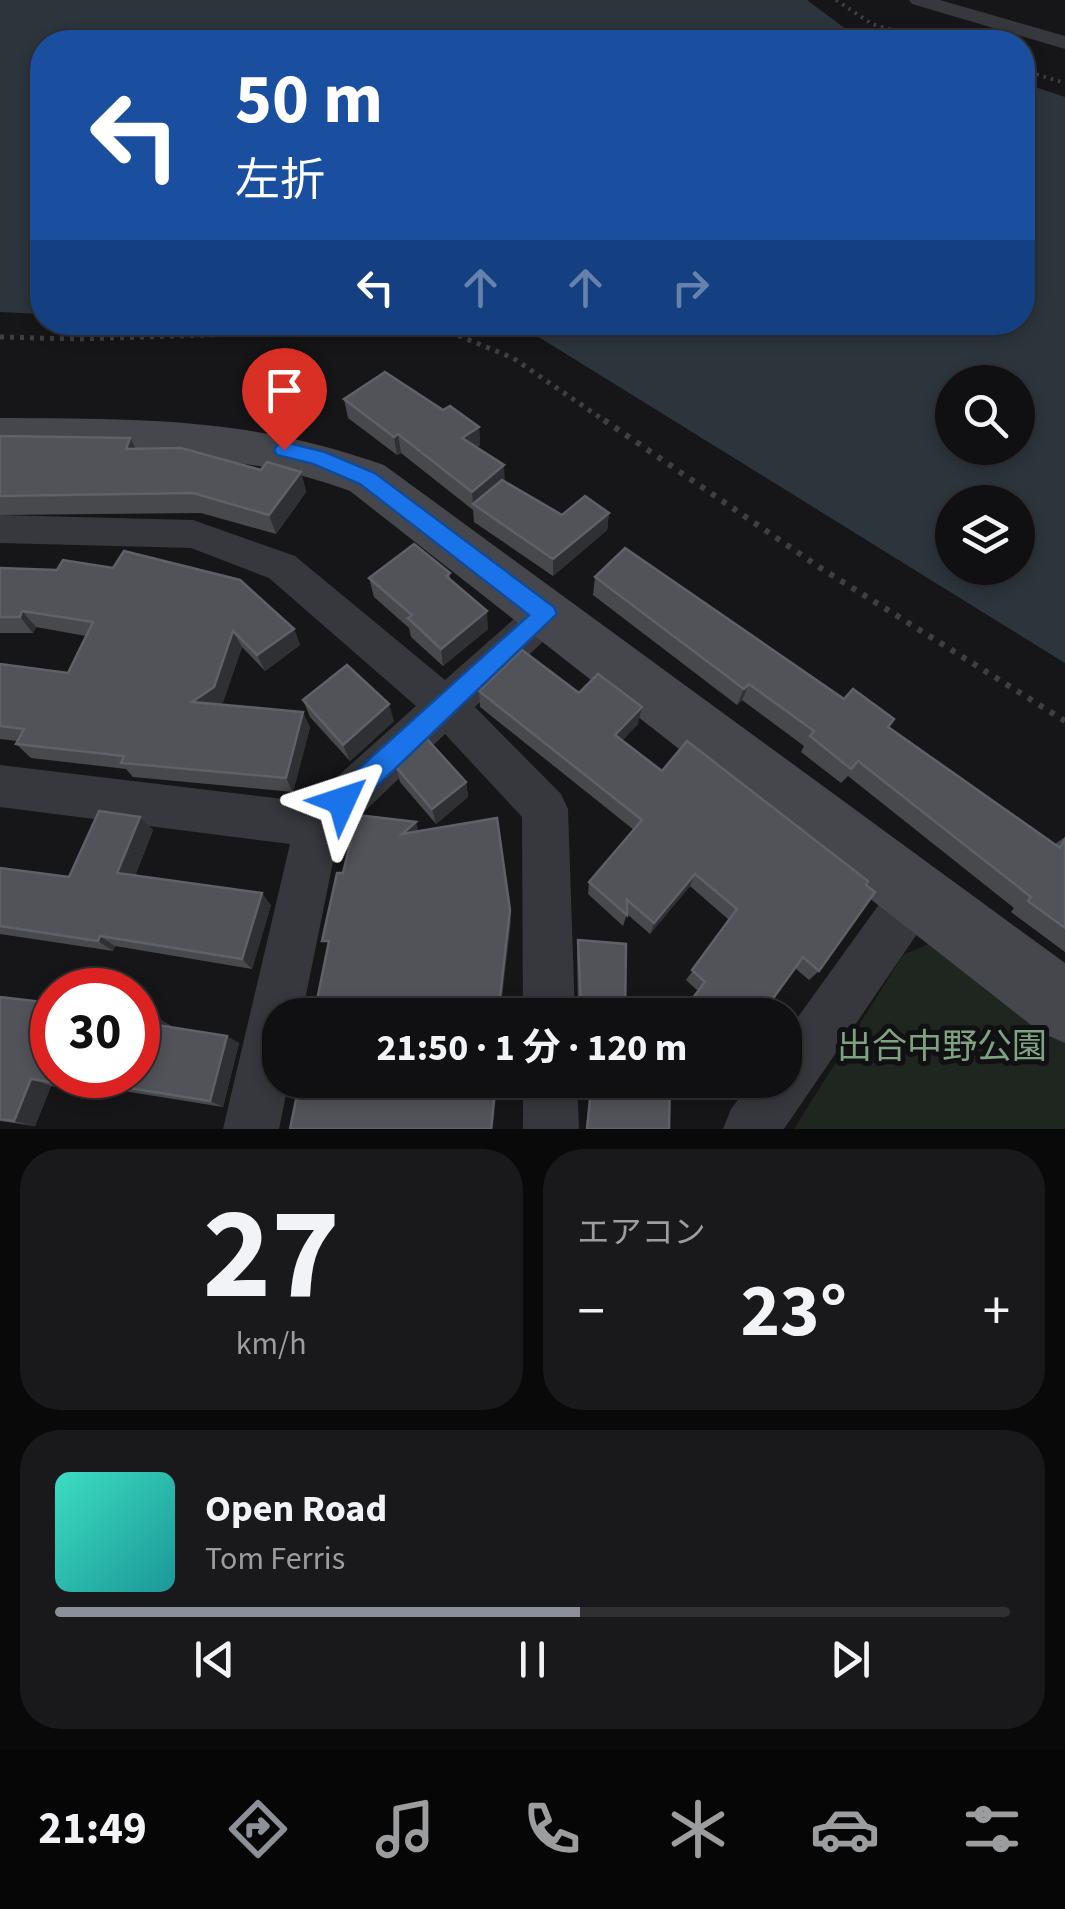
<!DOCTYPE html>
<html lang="ja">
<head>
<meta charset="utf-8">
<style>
	:root { --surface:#101012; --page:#19191b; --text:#f1f3f6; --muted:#9c9d9f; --line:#303032; --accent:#8c9099 }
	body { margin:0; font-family:"Source Sans 3","Noto Sans JP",sans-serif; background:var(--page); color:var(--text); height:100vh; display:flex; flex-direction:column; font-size:38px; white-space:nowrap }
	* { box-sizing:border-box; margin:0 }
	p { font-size:32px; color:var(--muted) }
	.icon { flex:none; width:55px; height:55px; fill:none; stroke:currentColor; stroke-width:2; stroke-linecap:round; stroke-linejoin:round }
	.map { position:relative; height:1129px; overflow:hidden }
	.panel { display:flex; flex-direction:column; gap:20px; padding:20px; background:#09090a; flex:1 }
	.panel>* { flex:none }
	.top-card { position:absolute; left:30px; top:30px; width:1005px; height:305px; border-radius:40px; box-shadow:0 5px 15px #0003,0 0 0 2px var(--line); background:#1a4fa0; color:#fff; overflow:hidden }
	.fabs { position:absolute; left:935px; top:365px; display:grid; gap:20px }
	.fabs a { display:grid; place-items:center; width:100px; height:100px; border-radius:50%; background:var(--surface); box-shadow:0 5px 15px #0003,0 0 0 2px var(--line); font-size:50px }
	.speed { position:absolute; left:30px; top:968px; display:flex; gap:20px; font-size:50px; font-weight:700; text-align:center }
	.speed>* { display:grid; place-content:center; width:130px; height:130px; border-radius:50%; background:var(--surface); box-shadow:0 5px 15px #0003,0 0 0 2px var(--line); line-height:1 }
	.speed .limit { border:15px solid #d22; background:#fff; color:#111 }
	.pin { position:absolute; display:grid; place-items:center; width:85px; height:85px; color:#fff; margin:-102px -42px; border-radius:50% 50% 50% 0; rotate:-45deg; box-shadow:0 0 10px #0007 }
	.pin .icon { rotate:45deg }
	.me { position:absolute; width:110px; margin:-55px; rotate:48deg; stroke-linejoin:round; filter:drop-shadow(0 0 8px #0008) }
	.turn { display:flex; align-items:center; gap:35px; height:210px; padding:0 40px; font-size:45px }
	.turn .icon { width:130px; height:130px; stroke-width:2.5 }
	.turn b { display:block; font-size:70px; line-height:85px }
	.lanes { display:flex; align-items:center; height:95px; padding:0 40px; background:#0003; justify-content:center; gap:50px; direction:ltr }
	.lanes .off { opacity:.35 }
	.big { font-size:75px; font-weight:700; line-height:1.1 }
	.panel .card { flex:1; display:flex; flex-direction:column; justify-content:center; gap:15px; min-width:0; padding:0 35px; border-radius:40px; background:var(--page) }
	.panel .dial { align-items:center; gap:0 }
	.dial b { font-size:130px; line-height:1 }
	.song { display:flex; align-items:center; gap:30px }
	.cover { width:120px; height:120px; border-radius:15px; background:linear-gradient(135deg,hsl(170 70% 55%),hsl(180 70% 35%)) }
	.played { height:10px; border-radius:5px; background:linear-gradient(90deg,var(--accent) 55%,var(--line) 55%) }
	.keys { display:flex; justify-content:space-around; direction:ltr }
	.heat { display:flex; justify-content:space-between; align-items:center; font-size:55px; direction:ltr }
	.panel .tiles { flex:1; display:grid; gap:20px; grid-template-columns:1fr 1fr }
	.card:last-child { grid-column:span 2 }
	.trip { position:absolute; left:262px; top:998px; width:540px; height:100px; border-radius:40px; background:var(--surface); box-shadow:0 5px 15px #0003,0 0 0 2px var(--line); font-weight:700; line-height:100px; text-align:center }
	.tabs { display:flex; height:160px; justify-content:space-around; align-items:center; background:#060607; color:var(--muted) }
	.tabs .icon { width:70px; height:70px }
	.tabs .active { color:var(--accent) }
	.tabs b { font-size:45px; color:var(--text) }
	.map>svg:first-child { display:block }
	.green { fill:#1e261f }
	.water { fill:#2c353c; fill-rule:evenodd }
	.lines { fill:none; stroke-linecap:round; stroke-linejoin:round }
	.path-far2 { stroke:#3d3f44; stroke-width:4; stroke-dasharray:2.5 5; stroke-linecap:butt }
	.path-far1 { stroke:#3d3f44; stroke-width:5; stroke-dasharray:4 6; stroke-linecap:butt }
	.path { stroke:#3d3f44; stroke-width:6; stroke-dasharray:5 8; stroke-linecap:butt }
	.street { fill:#37383d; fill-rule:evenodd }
	.secondary { fill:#45474d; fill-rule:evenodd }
	.wall { fill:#47494d }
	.shaded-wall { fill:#2f3033 }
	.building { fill:#525359; stroke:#5f6168; stroke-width:2.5 }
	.route { fill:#1a73e8; stroke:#114b97; stroke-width:2.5 }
	.labels { text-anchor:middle; stroke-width:10; stroke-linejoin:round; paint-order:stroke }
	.near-park-label { font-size:35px; fill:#7fa381; stroke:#111113 }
</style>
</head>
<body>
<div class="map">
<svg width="1065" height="1129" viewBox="0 0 1065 1129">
	<rect width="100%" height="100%" fill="#161618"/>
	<!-- green -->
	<polygon class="green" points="942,938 1065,1043 1065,1129 794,1129 903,955"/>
	<!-- water -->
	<g class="water">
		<polygon points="0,0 807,0 847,30 888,42 42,42 42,314 0,312"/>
		<path d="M1023,83L1065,97V663L516,323L1022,322ZM952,382H1018V448H952ZM952,502H1018V568H952Z"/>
	</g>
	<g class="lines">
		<!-- path-far2 -->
		<g class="path-far2">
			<polyline points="836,0 872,24 933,42"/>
			<polyline points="1022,70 1065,83"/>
		</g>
		<!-- path-far1 -->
		<polyline class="path-far1" points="0,337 77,339 440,328 513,358 608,423"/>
		<!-- path -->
		<polyline class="path" points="604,420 819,567 1065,721"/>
		<!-- street -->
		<g class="street">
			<polygon points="909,0 940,0 1065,36 1065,49 912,4"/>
			<polygon points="0,515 193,520 295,556 445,680 532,603 546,598 560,603 566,614 560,625 475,707 561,794 568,809 575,1015 523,1015 522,817 445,734 338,837 302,1015 280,1015 280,1080 289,1080 279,1129 223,1129 290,844 0,807 0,765 309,802 416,706 269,578 191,548 0,543"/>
			<polygon points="915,871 932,878 939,895 932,912 784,1129 723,1129 731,1109 753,1080 785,1080 785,1035 898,878"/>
			<polygon points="523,1080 577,1080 579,1129 523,1129"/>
		</g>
		<!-- secondary -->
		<path class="secondary" d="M0,418C142,419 248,417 384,465L1065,963V1043L1040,1032L350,491C236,449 119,452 0,452Z"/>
	</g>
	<!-- wall -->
	<g class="wall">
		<polygon points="344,399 443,410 479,427 480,445 476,448 505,482 562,515 609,513 607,530 553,576 474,522 473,510 401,453 397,455 348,418"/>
		<polygon points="0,436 261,470 301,472 306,492 276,534 201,513 0,515"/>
		<polygon points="0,568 294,629 300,645 265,671 242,647 223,702 219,705 310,727 293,792 133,777 126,769 31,758 16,744 17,741 0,739 0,664 68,673 86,636 36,627 33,633 0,633"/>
		<polygon points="450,573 450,580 488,629 443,666 411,637 409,628 374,597 369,578"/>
		<polygon points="595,577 844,699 888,727 1055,844 1065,837 1065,952 1011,912 1014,908 848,776 841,783 801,752 804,746 742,700 737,705 593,595"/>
		<polygon points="479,691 579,693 638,724 622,740 819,971 809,980 795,968 698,991 686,980 729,920 690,886 650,934 627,914 623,926 588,894 589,882 634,830 480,707"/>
		<polygon points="303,700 394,721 350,761 310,717"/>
		<polygon points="396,767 466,782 468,797 436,824 400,782"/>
		<polygon points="140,817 153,830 135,876 271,905 252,969 115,946 113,951 0,934 0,868 69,877"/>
		<polygon points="578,940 625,1015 578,1008 577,950"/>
		<polygon points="0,997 159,1019 173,1027 239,1043 223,1107 86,1085 84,1090 51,1086 35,1126 0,1121"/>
		<polygon points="591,1080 624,1080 624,1090 669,1129 586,1129"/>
		<polygon points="682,1080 714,1080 706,1091 699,1096"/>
	</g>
	<!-- shaded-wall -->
	<g class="shaded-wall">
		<polygon points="479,427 480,445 463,457 462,438"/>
		<polygon points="398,434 401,453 397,455 394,437"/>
		<polygon points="130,438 140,457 126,449"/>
		<polygon points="504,465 505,483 473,505 472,492"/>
		<polygon points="301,472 306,492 276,534 269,515"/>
		<polygon points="609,513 607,530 553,576 553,559"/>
		<polygon points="22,611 36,627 33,633 20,617"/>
		<polygon points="487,611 488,629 443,666 441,649"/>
		<polygon points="294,629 300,645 265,671 257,655"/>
		<polygon points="233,631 242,647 223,702 202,718 192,702"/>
		<polygon points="749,684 742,700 737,705 744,689"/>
		<polygon points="389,704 394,721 350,761 343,745"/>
		<polygon points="642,707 638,724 613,751 615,735"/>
		<polygon points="303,712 310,727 293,792 286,778"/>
		<polygon points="466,782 468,797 436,824 432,809"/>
		<polygon points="140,817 153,830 131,886 117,873"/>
		<polygon points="416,822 420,836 402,834"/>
		<polygon points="695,874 690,886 650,934 654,923"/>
		<polygon points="262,893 271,905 252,969 242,959"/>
		<polygon points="510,910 511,922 500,1015 498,1015"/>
		<polygon points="100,936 115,946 113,951 98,941"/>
		<polygon points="159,1019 173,1028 157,1025"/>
		<polygon points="227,1036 239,1043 223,1107 210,1101"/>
		<polygon points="67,1078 86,1085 84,1090 65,1084"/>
		<polygon points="31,1079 51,1086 35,1126 14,1121"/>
		<polygon points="495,1090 496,1096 493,1129 491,1129"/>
	</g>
	<!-- building -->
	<g class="building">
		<polygon points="385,372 443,410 450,406 479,427 462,438 504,465 472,492 398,434 394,437 344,399"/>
		<polygon points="0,436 130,438 126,449 181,448 261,470 267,462 301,472 269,515 193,493 0,496"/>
		<polygon points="502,480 562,515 585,496 609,513 553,559 473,504"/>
		<polygon points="414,544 450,573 446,576 487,611 441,649 408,618 412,615 369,578"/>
		<polygon points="625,548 844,699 853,689 894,719 888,727 1060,848 1065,839 1065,928 1028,901 1031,897 858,761 851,769 810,736 814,731 749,684 744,689 595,577"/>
		<polygon points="124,551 240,580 294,629 257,655 233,631 214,687 192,702 303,712 286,778 121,763 124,756 16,744 24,729 0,726 0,664 68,673 93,622 22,611 20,617 0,617 0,568 57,570 63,560 113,568"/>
		<polygon points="522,650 579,693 598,674 642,707 615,735 662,771 687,741 868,881 866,885 875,892 819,971 803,957 761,1015 680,1015 705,982 692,970 737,909 695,874 654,923 627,900 627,915 589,882 642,820 479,691"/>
		<polygon points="347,665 389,704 343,745 303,700"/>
		<polygon points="426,738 466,782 432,809 396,767"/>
		<polygon points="99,811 140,817 117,873 262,893 242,959 100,936 98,941 0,926 0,868 69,877"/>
		<polygon points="357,815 416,822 402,834 497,818 510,910 498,1015 314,1015 329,941 322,941 337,873 343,873"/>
		<polygon points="578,940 626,944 625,1015 575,1015 575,1010 581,1006"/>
		<polygon points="0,997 52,1003 52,1075 138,1075 138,1016 159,1019 157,1025 227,1036 210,1101 67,1078 65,1084 31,1079 14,1121 0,1119"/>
		<polygon points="300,1080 490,1080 489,1089 495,1090 491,1129 290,1129"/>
		<polygon points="592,1080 624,1080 624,1090 632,1080 670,1080 669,1129 587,1129"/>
		<polygon points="695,1080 714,1080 706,1091"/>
	</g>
	<!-- route -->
	<polygon class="route" points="284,442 325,452 375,473 554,607 557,614 352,810 342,814 333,810 329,801 333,792 529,615 360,484 313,464 277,455 274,450 277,445"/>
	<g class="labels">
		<!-- near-park labels -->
		<g class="near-park-label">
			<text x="942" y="1058">出合中野公園</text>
		</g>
	</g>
</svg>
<div class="fabs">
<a><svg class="icon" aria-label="search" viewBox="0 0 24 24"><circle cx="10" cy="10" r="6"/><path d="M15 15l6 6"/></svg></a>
<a><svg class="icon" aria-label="layers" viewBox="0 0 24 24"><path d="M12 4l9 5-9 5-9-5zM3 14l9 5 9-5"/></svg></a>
</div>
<div class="speed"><div class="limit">30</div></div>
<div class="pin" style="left:284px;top:450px;background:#d93025"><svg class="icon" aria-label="arrive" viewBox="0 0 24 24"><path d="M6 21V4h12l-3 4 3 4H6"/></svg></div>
<svg class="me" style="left:342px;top:801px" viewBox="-20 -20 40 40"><path d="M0-17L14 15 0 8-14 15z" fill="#1a73e8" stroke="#fff" stroke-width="4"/></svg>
<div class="trip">21:50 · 1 分 · 120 m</div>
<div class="top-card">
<div class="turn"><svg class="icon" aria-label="left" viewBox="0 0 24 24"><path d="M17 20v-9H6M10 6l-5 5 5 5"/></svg><div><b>50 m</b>左折</div></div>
<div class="lanes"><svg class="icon" aria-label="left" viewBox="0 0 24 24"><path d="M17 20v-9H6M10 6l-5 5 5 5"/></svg><svg class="icon off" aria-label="ahead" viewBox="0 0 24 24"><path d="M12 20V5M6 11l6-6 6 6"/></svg><svg class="icon off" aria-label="ahead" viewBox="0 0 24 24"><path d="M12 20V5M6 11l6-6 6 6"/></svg><svg class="icon off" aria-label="right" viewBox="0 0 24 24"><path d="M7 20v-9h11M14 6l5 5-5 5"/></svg></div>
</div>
</div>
<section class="panel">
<div class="tiles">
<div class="card dial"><b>27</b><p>km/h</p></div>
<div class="card"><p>エアコン</p>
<div class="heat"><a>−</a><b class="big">23°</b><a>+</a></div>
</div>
<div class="card">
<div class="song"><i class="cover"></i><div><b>Open Road</b><p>Tom Ferris</p></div></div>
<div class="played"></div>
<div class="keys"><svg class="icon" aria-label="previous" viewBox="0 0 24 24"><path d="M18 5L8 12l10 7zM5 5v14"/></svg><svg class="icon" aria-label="pause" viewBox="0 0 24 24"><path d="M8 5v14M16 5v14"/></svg><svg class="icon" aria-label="next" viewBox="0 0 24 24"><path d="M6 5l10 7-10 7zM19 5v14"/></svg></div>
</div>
</div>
</section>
<nav class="tabs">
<b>21:49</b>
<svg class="icon active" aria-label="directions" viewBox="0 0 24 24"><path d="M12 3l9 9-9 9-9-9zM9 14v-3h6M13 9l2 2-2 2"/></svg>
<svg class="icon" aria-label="music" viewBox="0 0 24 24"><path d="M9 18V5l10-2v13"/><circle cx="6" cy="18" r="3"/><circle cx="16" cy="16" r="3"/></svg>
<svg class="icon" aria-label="phone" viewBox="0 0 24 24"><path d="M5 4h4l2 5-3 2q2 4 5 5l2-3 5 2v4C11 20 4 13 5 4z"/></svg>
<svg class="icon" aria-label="climate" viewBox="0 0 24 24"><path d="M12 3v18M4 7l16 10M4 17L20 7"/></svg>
<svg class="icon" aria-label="car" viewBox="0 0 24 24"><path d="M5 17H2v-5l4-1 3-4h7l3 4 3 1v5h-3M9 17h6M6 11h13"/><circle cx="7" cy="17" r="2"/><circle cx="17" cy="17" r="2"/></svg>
<svg class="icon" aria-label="filters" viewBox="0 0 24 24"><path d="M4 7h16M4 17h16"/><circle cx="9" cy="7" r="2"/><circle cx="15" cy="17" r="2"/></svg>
</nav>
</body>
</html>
